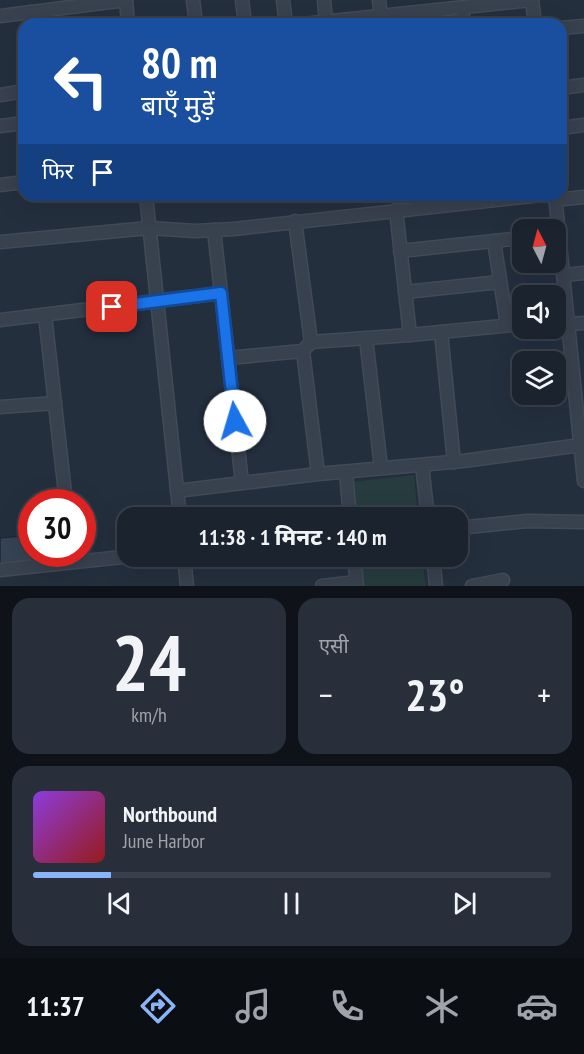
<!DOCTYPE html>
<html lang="hi">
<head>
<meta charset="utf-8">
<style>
	:root { --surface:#1b232e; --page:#282f3a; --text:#f1f3f6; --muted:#a0a4aa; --line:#39404a; --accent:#8ab4f8 }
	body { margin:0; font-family:"PT Sans Narrow","Noto Sans Devanagari",sans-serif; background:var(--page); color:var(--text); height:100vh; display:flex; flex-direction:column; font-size:22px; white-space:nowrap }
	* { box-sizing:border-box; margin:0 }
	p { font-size:20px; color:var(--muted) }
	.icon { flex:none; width:33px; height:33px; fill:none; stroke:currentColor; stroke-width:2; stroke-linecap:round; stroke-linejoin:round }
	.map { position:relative; height:586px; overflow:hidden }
	.panel { display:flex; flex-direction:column; gap:12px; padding:12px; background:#0f1319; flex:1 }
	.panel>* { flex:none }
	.guide { position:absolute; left:18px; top:18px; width:549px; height:183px; border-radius:18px; box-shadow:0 6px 24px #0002,0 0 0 2px var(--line); background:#1a4fa0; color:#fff; overflow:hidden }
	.needle { width:39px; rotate:354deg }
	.buttons { position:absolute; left:512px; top:219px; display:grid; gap:12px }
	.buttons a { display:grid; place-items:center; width:54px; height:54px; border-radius:12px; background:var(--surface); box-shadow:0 6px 24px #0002,0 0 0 2px var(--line); font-size:30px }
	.speed { position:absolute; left:18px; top:489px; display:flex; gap:12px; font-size:30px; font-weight:700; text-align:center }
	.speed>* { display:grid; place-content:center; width:78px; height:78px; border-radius:50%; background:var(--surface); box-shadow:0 6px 24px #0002,0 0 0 2px var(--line); line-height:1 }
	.speed .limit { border:9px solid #d22; background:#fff; color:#111 }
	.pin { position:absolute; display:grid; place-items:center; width:51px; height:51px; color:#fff; margin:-26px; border-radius:12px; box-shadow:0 3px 9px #0006 }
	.me { position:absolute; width:66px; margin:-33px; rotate:354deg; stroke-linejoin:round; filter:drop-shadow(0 0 4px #0008) }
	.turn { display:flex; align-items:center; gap:21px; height:126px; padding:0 24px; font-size:27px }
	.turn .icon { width:78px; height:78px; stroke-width:2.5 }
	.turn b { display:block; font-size:42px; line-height:51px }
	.then { display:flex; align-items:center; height:57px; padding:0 24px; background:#0003; gap:12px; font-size:22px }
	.big { font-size:45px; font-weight:800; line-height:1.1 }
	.panel .widget { flex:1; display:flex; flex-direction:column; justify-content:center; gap:9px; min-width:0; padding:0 21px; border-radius:18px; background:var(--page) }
	.panel .dial { align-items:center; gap:0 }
	.dial b { font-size:78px; line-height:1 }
	.song { display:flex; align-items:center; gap:18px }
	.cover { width:72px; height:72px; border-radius:9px; background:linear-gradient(135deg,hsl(270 70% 55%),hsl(0 70% 35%)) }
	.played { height:6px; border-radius:3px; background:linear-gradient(90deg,var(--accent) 15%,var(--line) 15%) }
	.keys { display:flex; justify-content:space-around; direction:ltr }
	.heat { display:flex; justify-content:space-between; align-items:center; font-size:33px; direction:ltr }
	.panel .tiles { flex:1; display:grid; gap:12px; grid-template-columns:1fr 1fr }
	.widget:last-child { grid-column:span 2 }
	.trip { position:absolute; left:117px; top:507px; width:351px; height:60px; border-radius:18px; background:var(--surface); box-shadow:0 6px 24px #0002,0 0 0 2px var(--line); font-weight:800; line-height:60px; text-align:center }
	.tabs { display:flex; height:96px; justify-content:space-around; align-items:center; background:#0b0e12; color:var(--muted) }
	.tabs .icon { width:42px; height:42px }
	.tabs .active { color:var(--accent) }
	.tabs b { font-size:27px; color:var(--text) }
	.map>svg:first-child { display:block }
	.green { fill:#263c3f }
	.building { fill:#364354; stroke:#1f2835; stroke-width:1.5 }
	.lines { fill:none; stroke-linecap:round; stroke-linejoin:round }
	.street-casing { stroke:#414a57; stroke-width:15 }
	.street { stroke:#38414e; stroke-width:12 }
	.route-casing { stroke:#114b97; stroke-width:15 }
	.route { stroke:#1a73e8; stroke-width:10 }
</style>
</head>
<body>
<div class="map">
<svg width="584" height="586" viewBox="0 0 584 586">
	<rect width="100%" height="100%" fill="#242f3e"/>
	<!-- green -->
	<g class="green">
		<polygon points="414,475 418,517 354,517 351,482"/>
		<polygon points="359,557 422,557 426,586 362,586"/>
	</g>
	<!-- building -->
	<polygon class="building" points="32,535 32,554 44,554 45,561 0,566 0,538"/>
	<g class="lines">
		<defs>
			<g id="street">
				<polyline points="126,0 128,24"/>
				<polyline points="193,0 196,24"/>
				<polyline points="242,0 245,24"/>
				<polyline points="283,0 286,24"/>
				<polyline points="324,0 326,22"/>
				<polyline points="379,0 381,16"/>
				<polyline points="532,0 535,24"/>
				<polyline points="462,8 464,24"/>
				<polyline points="30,12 32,24"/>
				<polyline points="0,16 126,0"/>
				<polyline points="303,24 532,0"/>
				<polyline points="561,28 584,26"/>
				<polyline points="561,88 584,85"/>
				<polyline points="0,95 24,91"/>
				<polyline points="0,126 24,123"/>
				<polyline points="561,128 584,125"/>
				<polyline points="0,185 24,182"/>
				<polyline points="146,195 180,518"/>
				<polyline points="555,195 584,481"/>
				<polyline points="555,200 584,197"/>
				<polyline points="396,210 410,335 522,324"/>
				<polyline points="295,221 311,342 303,351 318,474 463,461 581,445"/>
				<polyline points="494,241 507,325"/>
				<polyline points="0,242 149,228 195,231 234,229 542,195"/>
				<polyline points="400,251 522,238"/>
				<polyline points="564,275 584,273"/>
				<polyline points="405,292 500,282"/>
				<polyline points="45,315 66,502"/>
				<polyline points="0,320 221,293"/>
				<polyline points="569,324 584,323"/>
				<polyline points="441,332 454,462"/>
				<polyline points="366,338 381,468"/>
				<polyline points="311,342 410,335"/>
				<polyline points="228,358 303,351"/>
				<polyline points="0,407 55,403"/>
				<polyline points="422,465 428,518"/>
				<polyline points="346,472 350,518"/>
				<polyline points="242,483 318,474"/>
				<polyline points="177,491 242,483 214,230"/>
				<polyline points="458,528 527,521 584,522"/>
				<polyline points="184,556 187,586"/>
				<polyline points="354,556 357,586"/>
				<polyline points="433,556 436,586"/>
				<polyline points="0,570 132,556"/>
				<polyline points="322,586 356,582"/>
				<polyline points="472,586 503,580"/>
			</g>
		</defs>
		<!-- street casing -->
		<use href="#street" class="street-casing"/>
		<!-- street -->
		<use href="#street" class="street"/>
	</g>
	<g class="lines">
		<defs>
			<polyline id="route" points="112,307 221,293 235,421"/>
		</defs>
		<!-- route casing -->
		<use href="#route" class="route-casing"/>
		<!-- route -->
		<use href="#route" class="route"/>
	</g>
</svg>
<div class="buttons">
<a><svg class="needle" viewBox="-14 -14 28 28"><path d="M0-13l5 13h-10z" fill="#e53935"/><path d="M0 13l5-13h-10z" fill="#a0a4aa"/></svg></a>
<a><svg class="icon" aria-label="sound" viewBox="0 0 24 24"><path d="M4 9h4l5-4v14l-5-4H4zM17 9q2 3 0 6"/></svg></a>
<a><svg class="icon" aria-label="layers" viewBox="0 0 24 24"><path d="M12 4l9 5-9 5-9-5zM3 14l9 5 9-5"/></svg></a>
</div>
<div class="speed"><div class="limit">30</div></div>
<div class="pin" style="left:112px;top:307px;background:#d93025"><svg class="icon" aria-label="arrive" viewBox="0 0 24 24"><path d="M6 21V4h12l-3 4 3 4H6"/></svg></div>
<svg class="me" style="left:235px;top:421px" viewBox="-20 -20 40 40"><circle r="19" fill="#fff"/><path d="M0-13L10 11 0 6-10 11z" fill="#1a73e8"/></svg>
<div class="trip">11:38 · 1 मिनट · 140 m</div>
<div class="guide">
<div class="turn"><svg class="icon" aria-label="left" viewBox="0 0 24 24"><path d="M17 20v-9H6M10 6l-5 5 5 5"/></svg><div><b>80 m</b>बाएँ मुड़ें</div></div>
<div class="then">फिर<svg class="icon" aria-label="arrive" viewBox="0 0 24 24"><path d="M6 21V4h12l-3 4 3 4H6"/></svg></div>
</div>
</div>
<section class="panel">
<div class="tiles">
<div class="widget dial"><b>24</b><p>km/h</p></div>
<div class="widget"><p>एसी</p>
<div class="heat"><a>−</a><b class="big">23°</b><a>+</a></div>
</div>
<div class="widget">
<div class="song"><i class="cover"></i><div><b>Northbound</b><p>June Harbor</p></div></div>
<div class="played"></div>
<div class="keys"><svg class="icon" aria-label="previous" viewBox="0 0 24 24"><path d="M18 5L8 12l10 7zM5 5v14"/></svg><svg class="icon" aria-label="pause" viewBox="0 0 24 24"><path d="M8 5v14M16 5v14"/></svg><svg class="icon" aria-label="next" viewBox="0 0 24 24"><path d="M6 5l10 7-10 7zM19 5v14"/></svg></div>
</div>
</div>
</section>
<nav class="tabs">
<b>11:37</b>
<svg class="icon active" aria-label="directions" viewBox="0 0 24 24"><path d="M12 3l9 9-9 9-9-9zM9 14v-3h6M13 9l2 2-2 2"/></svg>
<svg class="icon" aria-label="music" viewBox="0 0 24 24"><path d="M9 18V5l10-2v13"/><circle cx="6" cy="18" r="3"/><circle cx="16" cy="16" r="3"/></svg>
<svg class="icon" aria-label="phone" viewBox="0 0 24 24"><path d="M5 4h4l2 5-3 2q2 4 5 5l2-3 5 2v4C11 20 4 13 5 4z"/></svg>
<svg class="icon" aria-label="climate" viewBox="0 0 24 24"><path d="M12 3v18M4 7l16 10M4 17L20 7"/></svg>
<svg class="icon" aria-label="car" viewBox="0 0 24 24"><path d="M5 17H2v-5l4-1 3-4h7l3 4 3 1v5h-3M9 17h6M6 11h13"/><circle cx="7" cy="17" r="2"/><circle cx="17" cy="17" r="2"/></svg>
</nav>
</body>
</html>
